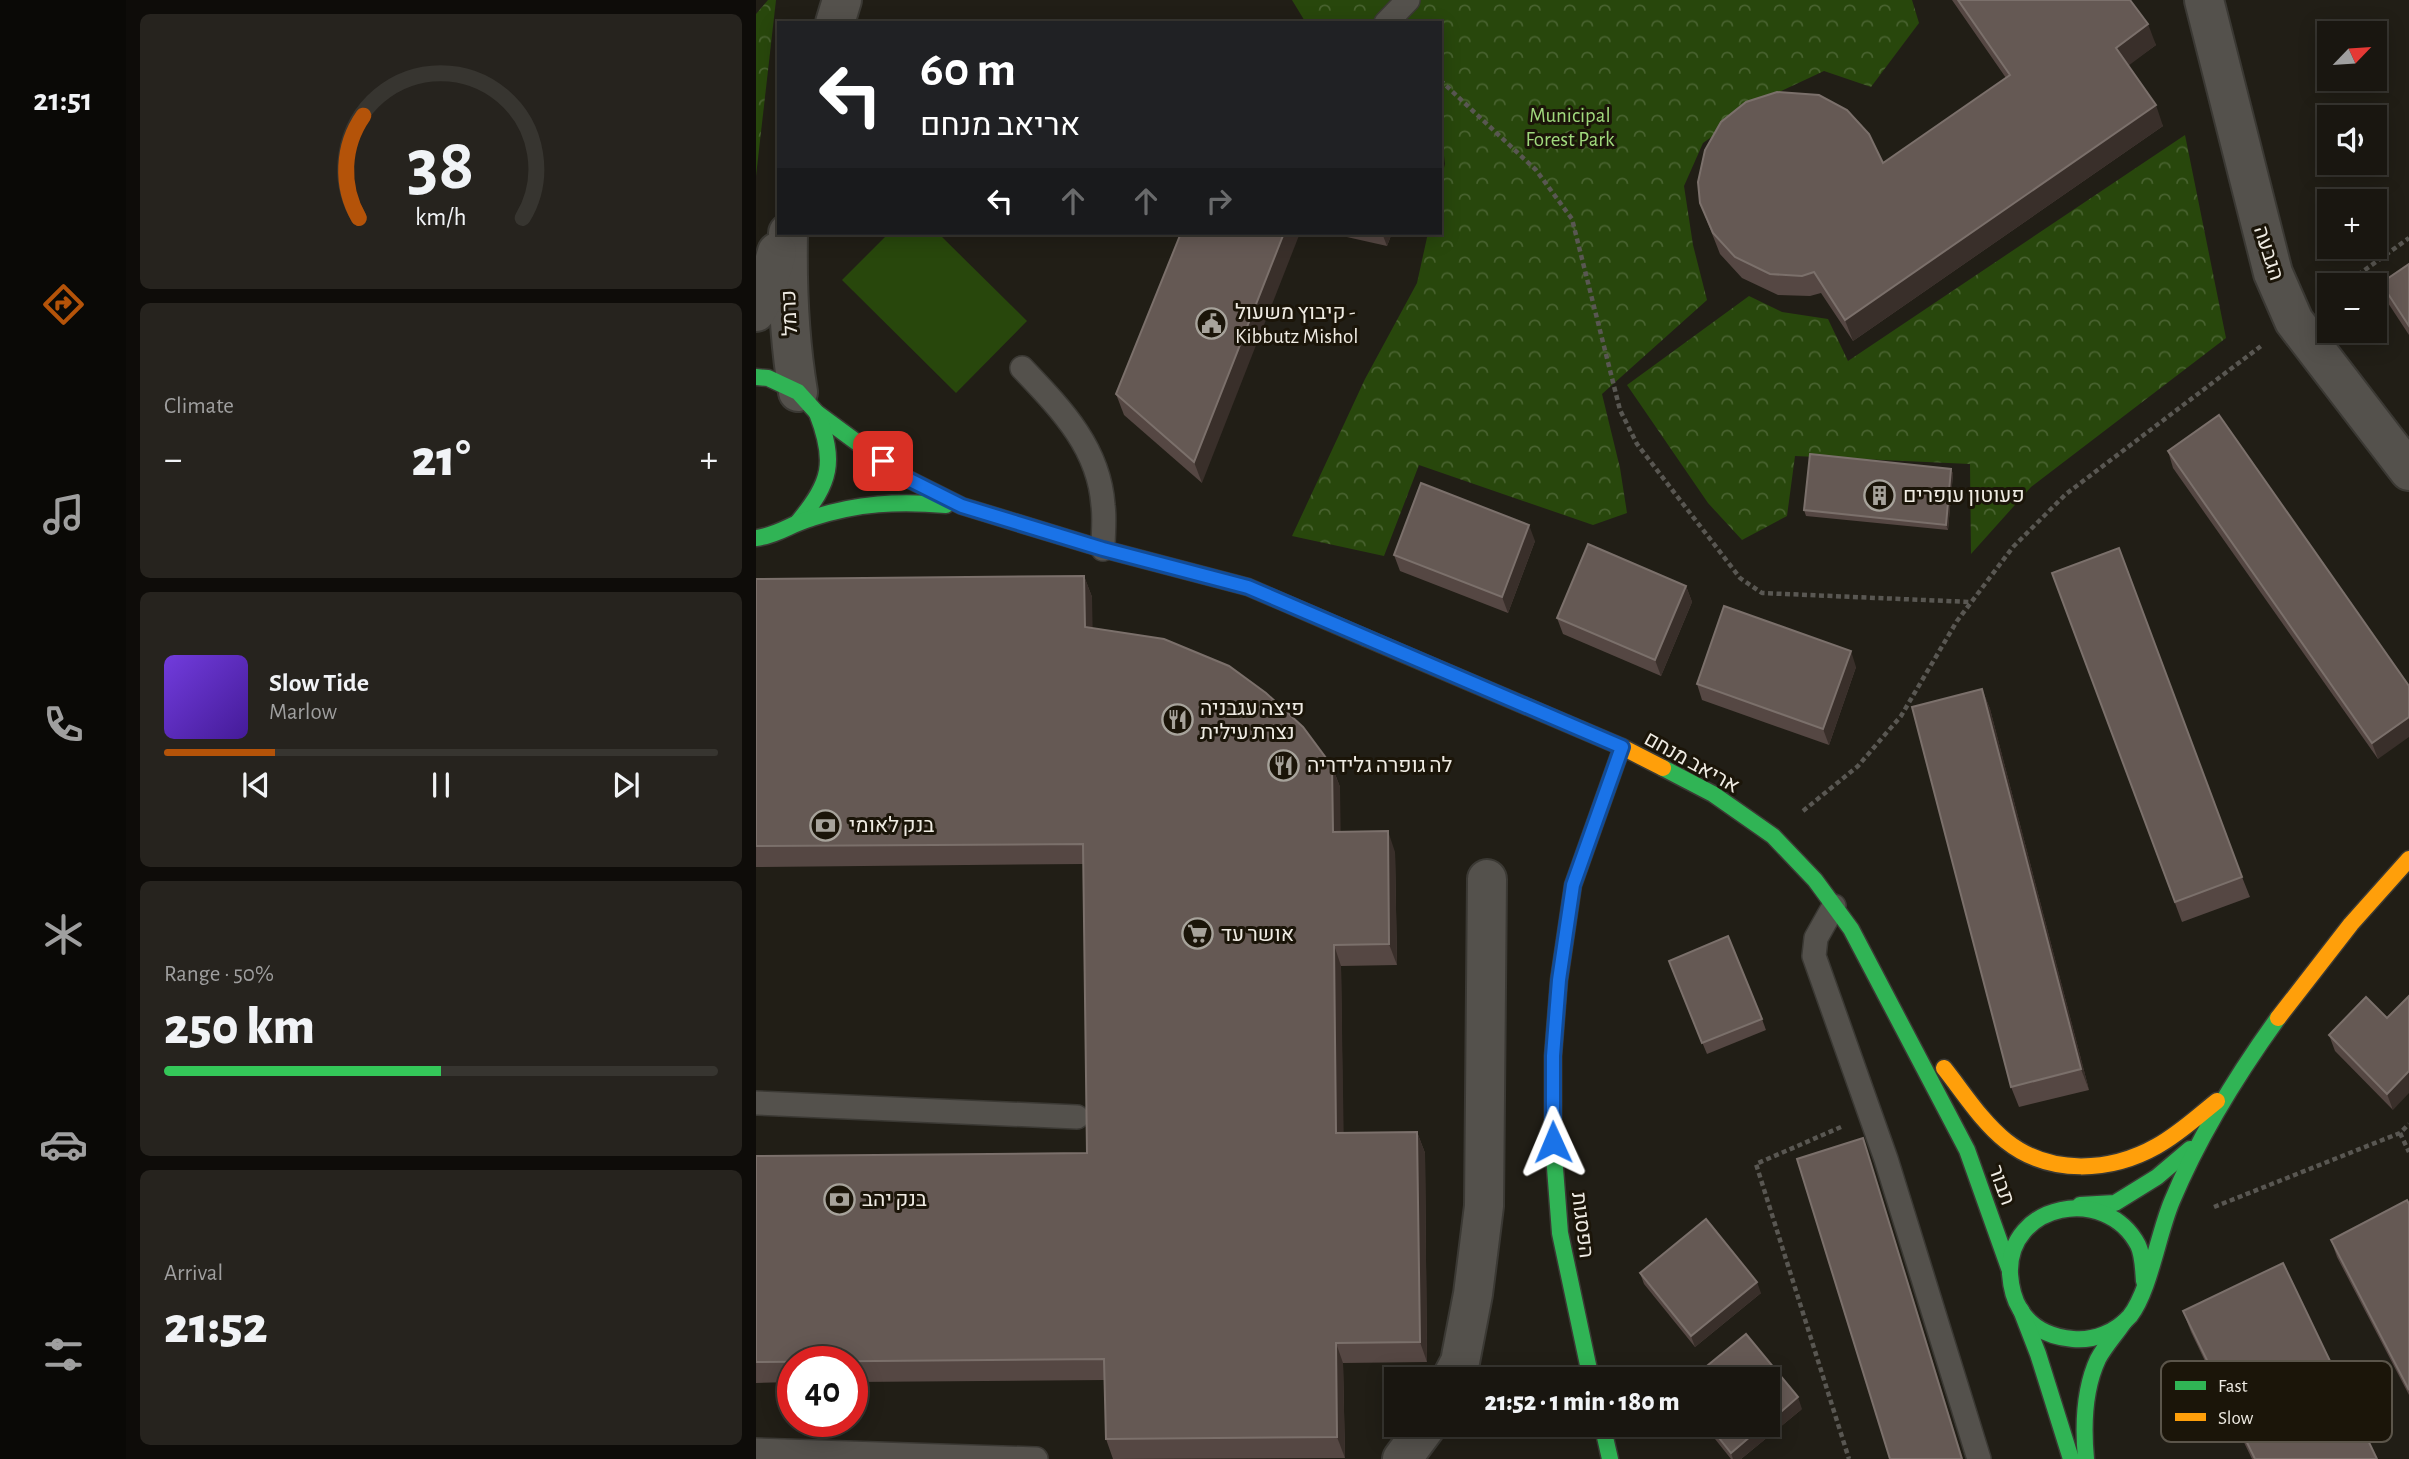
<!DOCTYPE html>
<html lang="en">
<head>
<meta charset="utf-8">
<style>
	:root { --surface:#191610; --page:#26231e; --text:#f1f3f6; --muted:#9f9f9f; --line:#373530; --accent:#b45309 }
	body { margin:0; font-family:"Alegreya Sans",Heebo,sans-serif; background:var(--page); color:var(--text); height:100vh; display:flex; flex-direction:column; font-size:26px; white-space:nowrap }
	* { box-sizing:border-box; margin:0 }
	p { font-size:23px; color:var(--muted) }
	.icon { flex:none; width:38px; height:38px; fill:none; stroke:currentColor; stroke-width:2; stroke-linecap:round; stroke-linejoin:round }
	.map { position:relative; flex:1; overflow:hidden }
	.sheet { display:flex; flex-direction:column; gap:14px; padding:14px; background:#0e0c09; width:630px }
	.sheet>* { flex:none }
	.guide { position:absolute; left:21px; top:21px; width:665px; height:214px; border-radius:0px; box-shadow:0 4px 18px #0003,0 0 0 2px var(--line); background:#202124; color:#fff; overflow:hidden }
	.needle { width:46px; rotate:65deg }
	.controls { position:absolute; left:1561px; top:21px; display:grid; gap:14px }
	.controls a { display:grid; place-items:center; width:70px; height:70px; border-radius:0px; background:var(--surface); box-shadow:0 4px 18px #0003,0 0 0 2px var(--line); font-size:35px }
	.speed { position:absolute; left:21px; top:1346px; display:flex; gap:14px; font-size:35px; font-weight:700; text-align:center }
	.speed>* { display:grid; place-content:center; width:91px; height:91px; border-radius:50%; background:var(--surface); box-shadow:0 4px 18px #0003,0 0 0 2px var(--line); line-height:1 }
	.speed .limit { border:10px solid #d22; background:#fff; color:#111 }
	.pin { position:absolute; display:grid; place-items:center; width:60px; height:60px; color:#fff; margin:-30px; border-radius:14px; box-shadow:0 4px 10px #0006 }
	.me { position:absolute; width:77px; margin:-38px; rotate:359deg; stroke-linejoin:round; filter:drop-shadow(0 0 5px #0008) }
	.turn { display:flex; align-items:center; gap:24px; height:147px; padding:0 28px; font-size:32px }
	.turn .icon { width:91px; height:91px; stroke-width:2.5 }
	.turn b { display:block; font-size:49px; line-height:60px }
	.lanes { display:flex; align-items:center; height:66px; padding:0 28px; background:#0003; justify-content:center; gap:35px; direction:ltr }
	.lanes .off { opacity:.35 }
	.big { font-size:52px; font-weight:800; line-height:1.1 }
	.sheet .card { flex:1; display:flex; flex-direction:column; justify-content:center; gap:10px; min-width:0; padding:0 24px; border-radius:10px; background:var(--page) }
	.sheet .dial { align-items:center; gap:0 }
	.dial svg { height:182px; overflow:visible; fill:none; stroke:var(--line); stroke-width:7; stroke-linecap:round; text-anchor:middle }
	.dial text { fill:var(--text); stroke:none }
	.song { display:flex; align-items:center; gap:21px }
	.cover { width:84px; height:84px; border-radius:10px; background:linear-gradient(135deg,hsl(260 70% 55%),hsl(260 70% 35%)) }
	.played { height:7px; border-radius:4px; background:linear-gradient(90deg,var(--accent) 20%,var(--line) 20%) }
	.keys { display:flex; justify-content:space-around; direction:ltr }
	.heat { display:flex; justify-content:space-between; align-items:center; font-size:38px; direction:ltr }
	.charge { height:10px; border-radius:5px; background:linear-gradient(90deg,#34c759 50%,var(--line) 0) }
	.trip { position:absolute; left:628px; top:1367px; width:396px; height:70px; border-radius:0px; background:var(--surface); box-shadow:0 4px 18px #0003,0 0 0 2px var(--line); font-weight:800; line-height:70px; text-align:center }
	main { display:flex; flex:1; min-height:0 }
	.menu { display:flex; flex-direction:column; width:126px; justify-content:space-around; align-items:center; background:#0a0906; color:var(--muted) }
	.menu .icon { width:49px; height:49px }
	.menu .current { color:var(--accent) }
	.menu b { font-size:32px; color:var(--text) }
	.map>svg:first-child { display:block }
	.grass { fill:#28470c }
	.park { fill:url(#park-crowns) }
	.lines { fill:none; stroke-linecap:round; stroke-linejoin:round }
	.lane-casing { stroke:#3b3934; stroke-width:26 }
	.street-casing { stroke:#3b3934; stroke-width:42 }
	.fast-casing { stroke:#3b3934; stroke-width:19 }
	.slow-casing { stroke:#3b3934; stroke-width:19 }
	.path { stroke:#595752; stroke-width:4.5; stroke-dasharray:5 3.5; stroke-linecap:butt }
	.lane { stroke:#54514c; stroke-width:23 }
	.street { stroke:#54514c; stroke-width:38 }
	.fast { stroke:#30b455; stroke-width:16 }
	.slow { stroke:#ff9f0a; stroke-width:16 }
	.wall { fill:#554743 }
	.shaded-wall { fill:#392f2a }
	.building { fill:#655954; stroke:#7b706b; stroke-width:2 }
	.route-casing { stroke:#114b97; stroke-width:18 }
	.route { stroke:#1a73e8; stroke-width:12 }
	.labels { text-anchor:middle; stroke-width:6; stroke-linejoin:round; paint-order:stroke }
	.park-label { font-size:21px; fill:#a0d97d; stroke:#1b1509 }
	.street-label { font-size:21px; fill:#efebe3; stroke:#1b1509 }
	.poi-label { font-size:21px; fill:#efebe3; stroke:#1b1509; text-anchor:start }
	.key { fill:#1b1509; stroke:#5b554a; stroke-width:2 }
	.key-label { font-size:19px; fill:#efebe3 }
</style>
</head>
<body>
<main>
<nav class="menu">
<b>21:51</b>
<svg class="icon current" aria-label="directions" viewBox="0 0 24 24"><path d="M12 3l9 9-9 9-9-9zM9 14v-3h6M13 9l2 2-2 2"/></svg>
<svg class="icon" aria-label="music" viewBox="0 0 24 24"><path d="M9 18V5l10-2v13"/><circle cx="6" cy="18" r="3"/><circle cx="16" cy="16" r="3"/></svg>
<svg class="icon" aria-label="phone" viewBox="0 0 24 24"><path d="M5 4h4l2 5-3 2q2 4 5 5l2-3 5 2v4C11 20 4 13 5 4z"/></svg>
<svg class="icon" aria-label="climate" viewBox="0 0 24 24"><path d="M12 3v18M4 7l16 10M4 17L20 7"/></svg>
<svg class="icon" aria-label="car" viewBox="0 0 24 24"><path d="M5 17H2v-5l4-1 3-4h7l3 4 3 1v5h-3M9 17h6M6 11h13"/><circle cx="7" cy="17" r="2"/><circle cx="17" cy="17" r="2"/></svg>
<svg class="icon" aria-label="filters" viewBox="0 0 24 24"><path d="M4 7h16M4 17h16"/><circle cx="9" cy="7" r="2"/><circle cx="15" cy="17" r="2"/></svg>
</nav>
<section class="sheet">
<div class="card dial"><svg viewBox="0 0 100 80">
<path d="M14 69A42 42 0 1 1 86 69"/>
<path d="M14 69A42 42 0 0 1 16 24" stroke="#b45309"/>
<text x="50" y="56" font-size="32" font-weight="700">38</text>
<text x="50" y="72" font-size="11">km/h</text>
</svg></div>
<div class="card"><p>Climate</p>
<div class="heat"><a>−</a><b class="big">21°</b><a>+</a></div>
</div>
<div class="card">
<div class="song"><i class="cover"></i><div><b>Slow Tide</b><p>Marlow</p></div></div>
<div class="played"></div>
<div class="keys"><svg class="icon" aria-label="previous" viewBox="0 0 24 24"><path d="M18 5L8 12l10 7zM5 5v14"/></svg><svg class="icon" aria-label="pause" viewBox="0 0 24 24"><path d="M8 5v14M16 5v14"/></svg><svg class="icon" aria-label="next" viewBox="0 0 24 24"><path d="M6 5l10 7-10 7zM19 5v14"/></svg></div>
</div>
<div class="card"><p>Range · 50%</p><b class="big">250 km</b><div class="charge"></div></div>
<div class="card"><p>Arrival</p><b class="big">21:52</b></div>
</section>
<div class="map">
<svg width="1653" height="1459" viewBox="0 0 1653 1459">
	<defs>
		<pattern id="park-crowns" width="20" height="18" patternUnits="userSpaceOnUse" patternTransform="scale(1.75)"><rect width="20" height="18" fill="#28470c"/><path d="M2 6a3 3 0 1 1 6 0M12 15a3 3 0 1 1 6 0" fill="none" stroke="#48622f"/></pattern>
	</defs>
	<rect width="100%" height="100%" fill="#211e16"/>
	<!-- grass -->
	<polygon class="grass" points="133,233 182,233 271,321 200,393 86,280"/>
	<!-- park -->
	<g class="park">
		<polygon points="12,0 20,0 0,176 0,14"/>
		<polygon points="536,0 1156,0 1163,23 1115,87 1068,71 1010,98 947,143 928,186 937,245 951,300 846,394 864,468 871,513 837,525 663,465 628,556 536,536 609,379 661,283 672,233 684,233 684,183 689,164 684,123 684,23 550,23"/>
		<polygon points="1429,135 1470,338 1275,487 1215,554 1214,464 1039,456 1031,516 986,540 952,503 871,385 993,296 1026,312 1072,319 1092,361"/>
	</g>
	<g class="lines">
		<defs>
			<g id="lane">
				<polyline points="630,23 652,0"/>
				<path d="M266,368C304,408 343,447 347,505C349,519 347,534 347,549"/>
				<polyline points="1078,906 1060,938 1058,956 1130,1159 1223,1459"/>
				<polyline points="0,1103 321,1117"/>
				<polyline points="0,1450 280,1459"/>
			</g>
			<g id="street">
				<polyline points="1448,0 1517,273 1538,321 1653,471"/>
				<polyline points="79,23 86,0"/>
				<path d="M32,233C31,287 33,339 42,392"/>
				<polyline points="0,312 7,299 21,252"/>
				<polyline points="695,1379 704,1362 717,1294 728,1206 731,879"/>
				<polyline points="646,1459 672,1424"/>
			</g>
			<g id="fast">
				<polyline points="0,377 12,378 42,392 61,413 148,477 206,506 347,549 492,587 610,638"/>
				<path d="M42,522C75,482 80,462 61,413"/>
				<path d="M0,538C23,535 34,524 56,518C102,503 142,501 190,505"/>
				<polyline points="907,768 957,794 1017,836 1059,880 1095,929 1211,1150 1253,1268"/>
				<polyline points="1324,1205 1359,1203 1401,1177 1434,1149"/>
				<path d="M1388,1281C1387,1269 1387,1255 1382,1245C1350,1184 1251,1203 1254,1274C1255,1287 1257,1298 1264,1309C1275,1328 1295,1337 1317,1339C1338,1341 1360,1332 1374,1316C1394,1290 1402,1234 1416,1201C1443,1136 1481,1075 1522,1018"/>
				<polyline points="1265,1310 1282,1354 1315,1459"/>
				<polyline points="835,1379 804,1233 797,1142 797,1056 803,980 817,885 866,747"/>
				<polyline points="846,1424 854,1459"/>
				<path d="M1330,1459C1327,1427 1328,1389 1342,1359C1349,1346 1360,1334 1368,1322"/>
			</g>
			<g id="slow">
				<polyline points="610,638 866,747 907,768"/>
				<polyline points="1522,1018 1595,924 1653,859"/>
				<path d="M1188,1068C1208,1093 1225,1121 1250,1141C1294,1176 1355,1172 1401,1146C1423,1134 1442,1116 1461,1101"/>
			</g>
		</defs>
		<!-- lane casing -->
		<use href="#lane" class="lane-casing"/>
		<!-- street casing -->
		<use href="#street" class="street-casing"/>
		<!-- fast casing -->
		<use href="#fast" class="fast-casing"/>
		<!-- slow casing -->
		<use href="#slow" class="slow-casing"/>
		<!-- path -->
		<g class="path">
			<polyline points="684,80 780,170 816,219 864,410 881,444 984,578 1006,593 1214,602"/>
			<polyline points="1588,285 1653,238"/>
			<polyline points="1047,811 1102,766 1145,716 1201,621 1257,547 1310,494 1505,346"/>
			<polyline points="1085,1127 1000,1164 1093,1459"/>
			<polyline points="1644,1133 1653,1152"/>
			<polyline points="1458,1207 1644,1133 1653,1124"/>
		</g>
		<!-- lane -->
		<use href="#lane" class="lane"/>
		<!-- street -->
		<use href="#street" class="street"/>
		<!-- fast -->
		<use href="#fast" class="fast"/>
		<!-- slow -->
		<use href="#slow" class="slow"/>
	</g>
	<!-- wall -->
	<g class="wall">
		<polygon points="1196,0 1374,0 1400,45 1372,65 1407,126 1097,341 1065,293 1054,296 1022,295 986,278 964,254 944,203 1127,163 1250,78"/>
		<polygon points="425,233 446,483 368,415 360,394"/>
		<polygon points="573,233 636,233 631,246"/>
		<polygon points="1653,264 1653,335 1632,303 1625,283"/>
		<polygon points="1412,451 1653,686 1622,759 1417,468"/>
		<polygon points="1195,469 1197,474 1192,530 1050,516 1048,510"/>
		<polygon points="779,541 752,613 644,571 638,555"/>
		<polygon points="1296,573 1486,877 1494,897 1426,922"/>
		<polygon points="328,576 336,597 336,628 576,766 584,787 584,832 639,852 641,965 585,966 587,1133 661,1132 669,1153 671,1362 587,1363 589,1458 357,1459 350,1439 349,1380 96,1382 96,1362 37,1362 37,1382 0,1383 0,1156 331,1153 327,864 0,867 0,579"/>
		<polygon points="930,586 936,602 905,676 807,634 801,618"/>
		<polygon points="1100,667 1073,745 946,700 941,684"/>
		<polygon points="1226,689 1234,709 1333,1090 1263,1107 1255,1087"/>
		<polygon points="917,972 1006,1019 1010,1030 951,1054"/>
		<polygon points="1610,997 1637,1110 1579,1051 1573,1035"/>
		<polygon points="1653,1204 1653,1395 1581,1257 1575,1240"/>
		<polygon points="884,1273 1005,1293 939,1347 888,1284"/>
		<polygon points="1427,1311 1621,1459 1496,1459 1435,1332"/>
		<polygon points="1046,1409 985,1459 975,1459 947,1424 1012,1424"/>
	</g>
	<!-- shaded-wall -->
	<g class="shaded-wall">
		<polygon points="1392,24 1400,45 1368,69 1360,48"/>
		<polygon points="1400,105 1407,126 1097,341 1089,320"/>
		<polygon points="528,233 544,233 446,483 438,462"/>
		<polygon points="626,233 636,233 631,246"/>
		<polygon points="1195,469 1197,474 1192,530 1190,525"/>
		<polygon points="773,525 779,541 752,613 746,597"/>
		<polygon points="328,576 336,597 337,648 329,627"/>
		<polygon points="930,586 936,602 905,676 899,660"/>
		<polygon points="1095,651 1100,667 1073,745 1067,729"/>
		<polygon points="1226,689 1234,709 1333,1090 1325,1069"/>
		<polygon points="1653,717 1653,737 1622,759 1616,743"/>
		<polygon points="576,766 584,787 585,853 577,832"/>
		<polygon points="632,831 639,852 641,965 633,944"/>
		<polygon points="578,945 585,966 588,1153 580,1133"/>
		<polygon points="1653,1071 1653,1093 1637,1110 1631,1094"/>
		<polygon points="661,1132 669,1153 671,1362 664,1342"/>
		<polygon points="1107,1138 1114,1159 1207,1459 1206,1459"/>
		<polygon points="1001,1282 1005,1293 939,1347 935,1336"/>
		<polygon points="580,1343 587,1363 589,1458 581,1437"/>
		<polygon points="1042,1397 1046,1409 985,1459 977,1459 975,1453 1009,1424 1012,1424 1012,1423"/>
	</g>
	<!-- building -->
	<g class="building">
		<polygon points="1202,0 1374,0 1392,24 1360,48 1400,105 1089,320 1058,272 1046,276 1014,274 979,257 957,233 944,203 942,182 949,150 965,122 990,102 1021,92 1063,95 1091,110 1113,134 1127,163 1254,75"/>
		<polygon points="425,233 528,233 438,462 360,394"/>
		<polygon points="1653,264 1653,326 1625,283"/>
		<polygon points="1463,415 1653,686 1653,717 1616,743 1412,451"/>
		<polygon points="1054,454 1195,469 1190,525 1048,510"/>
		<polygon points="665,483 773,525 746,597 638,555"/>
		<polygon points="832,544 930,586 899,660 801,618"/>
		<polygon points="1363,548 1486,877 1419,902 1296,573"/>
		<polygon points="328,576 329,627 408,639 473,666 510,693 547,727 576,766 577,832 632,831 633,944 578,945 580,1133 661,1132 664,1342 580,1343 581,1437 350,1439 348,1359 0,1362 0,1156 331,1153 327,844 0,846 0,579"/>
		<polygon points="968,606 1095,651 1067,729 941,684"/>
		<polygon points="1226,689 1325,1069 1255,1087 1156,707"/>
		<polygon points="972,936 1006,1019 946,1043 913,961"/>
		<polygon points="1653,996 1653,1071 1631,1094 1573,1035 1610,997 1631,1018"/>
		<polygon points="1107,1138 1206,1459 1134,1459 1041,1159"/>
		<polygon points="1651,1200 1653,1204 1653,1390 1575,1240"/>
		<polygon points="950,1219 1001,1282 935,1336 884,1273"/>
		<polygon points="1527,1263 1621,1459 1499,1459 1427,1311"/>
		<polygon points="990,1334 1042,1397 1012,1423 1012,1379 935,1379"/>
		<polygon points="952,1424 1009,1424 975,1453"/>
	</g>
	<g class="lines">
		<defs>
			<polyline id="route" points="127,461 148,477 206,506 347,549 492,587 866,747 817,885 803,980 797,1056 797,1142"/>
		</defs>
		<!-- route casing -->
		<use href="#route" class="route-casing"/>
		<!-- route -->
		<use href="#route" class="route"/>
	</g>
	<!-- icons -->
	<defs>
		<symbol id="civic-ring" viewBox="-11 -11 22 22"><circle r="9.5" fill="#1b1509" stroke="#a7a39b" stroke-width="1.5"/><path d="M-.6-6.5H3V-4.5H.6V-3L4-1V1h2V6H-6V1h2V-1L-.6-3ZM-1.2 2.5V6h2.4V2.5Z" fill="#a7a39b"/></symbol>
		<symbol id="building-ring" viewBox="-11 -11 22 22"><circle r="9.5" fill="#1b1509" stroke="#a7a39b" stroke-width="1.5"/><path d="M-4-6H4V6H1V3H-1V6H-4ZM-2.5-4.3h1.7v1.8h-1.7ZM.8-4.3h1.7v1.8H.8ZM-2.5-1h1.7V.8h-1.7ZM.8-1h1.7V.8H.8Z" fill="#a7a39b"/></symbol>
		<symbol id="restaurant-ring" viewBox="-11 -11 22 22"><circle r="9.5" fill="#1b1509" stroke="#a7a39b" stroke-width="1.5"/><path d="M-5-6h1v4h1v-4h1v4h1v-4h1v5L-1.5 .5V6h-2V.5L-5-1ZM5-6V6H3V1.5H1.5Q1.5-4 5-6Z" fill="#a7a39b"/></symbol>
		<symbol id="bank-ring" viewBox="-11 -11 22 22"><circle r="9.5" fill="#1b1509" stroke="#a7a39b" stroke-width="1.5"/><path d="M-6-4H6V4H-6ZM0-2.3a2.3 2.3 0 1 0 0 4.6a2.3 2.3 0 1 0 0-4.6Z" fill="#a7a39b"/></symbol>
		<symbol id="supermarket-ring" viewBox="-11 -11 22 22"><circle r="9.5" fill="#1b1509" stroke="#a7a39b" stroke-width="1.5"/><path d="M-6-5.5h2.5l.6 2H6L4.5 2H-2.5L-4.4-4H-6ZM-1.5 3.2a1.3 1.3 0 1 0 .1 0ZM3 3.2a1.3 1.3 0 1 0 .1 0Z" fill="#a7a39b"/></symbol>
	</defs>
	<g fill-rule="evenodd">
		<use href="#civic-ring" x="438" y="306" width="35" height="35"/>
		<use href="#building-ring" x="1106" y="478" width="35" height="35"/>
		<use href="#restaurant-ring" x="404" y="702" width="35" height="35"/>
		<use href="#restaurant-ring" x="510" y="748" width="35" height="35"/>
		<use href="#bank-ring" x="52" y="808" width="35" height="35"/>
		<use href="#supermarket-ring" x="424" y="916" width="35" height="35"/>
		<use href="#bank-ring" x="66" y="1182" width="35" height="35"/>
	</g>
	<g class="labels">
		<!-- park labels -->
		<g class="park-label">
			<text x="814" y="122">Municipal<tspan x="814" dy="24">Forest Park</tspan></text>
		</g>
		<!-- street labels -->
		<g class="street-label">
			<text transform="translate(1513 253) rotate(72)" y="7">הגבעה</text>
			<text transform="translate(33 313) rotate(-93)" y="7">כרמל</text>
			<text transform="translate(936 762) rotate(29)" y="7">אריאב מנחם</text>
			<text transform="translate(1246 1185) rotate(70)" y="7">תבור</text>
			<text transform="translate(827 1225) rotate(83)" y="7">הפסגות</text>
		</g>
		<!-- poi labels -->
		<g class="poi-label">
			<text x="479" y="319">קיבוץ משעול -<tspan x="479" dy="24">Kibbutz Mishol</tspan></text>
			<text x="1147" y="502">פעוטון עופרים</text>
			<text x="444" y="715">פיצה עגבניה<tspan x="444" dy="24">נצרת עילית</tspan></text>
			<text x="551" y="772">לה גופרה גלידריה</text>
			<text x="93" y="832">בנק לאומי</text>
			<text x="465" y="941">אושר עד</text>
			<text x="106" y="1206">בנק יהב</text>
		</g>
	</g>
	<!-- legend -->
	<rect x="1405" y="1361" width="231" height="81" rx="10" class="key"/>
	<rect x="1419" y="1381" width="31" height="9" fill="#30b455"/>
	<rect x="1419" y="1413" width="31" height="8" fill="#ff9f0a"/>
	<g class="key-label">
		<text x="1462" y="1392">Fast</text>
		<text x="1462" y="1424">Slow</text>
	</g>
</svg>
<div class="controls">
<a><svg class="needle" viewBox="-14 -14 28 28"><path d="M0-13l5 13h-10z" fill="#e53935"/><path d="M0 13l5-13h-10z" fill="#9f9f9f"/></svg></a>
<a><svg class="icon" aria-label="sound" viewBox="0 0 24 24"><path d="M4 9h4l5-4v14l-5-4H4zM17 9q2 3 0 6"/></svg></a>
<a>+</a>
<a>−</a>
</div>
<div class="speed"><div class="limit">40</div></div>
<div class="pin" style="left:127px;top:461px;background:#d93025"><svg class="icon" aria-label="arrive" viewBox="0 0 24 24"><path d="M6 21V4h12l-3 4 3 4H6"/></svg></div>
<svg class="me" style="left:797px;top:1142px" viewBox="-20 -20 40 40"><path d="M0-17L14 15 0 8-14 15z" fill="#1a73e8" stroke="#fff" stroke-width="4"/></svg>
<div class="trip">21:52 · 1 min · 180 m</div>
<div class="guide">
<div class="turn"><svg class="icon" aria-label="left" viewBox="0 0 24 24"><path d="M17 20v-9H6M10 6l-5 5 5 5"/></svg><div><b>60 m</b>אריאב מנחם</div></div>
<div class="lanes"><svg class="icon" aria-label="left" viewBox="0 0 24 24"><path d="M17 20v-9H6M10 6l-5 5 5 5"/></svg><svg class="icon off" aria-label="ahead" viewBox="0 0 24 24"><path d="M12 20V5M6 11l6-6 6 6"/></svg><svg class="icon off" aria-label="ahead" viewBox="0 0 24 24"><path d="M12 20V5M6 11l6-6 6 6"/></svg><svg class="icon off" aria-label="right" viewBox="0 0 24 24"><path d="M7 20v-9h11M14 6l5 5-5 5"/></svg></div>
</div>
</div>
</main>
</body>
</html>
